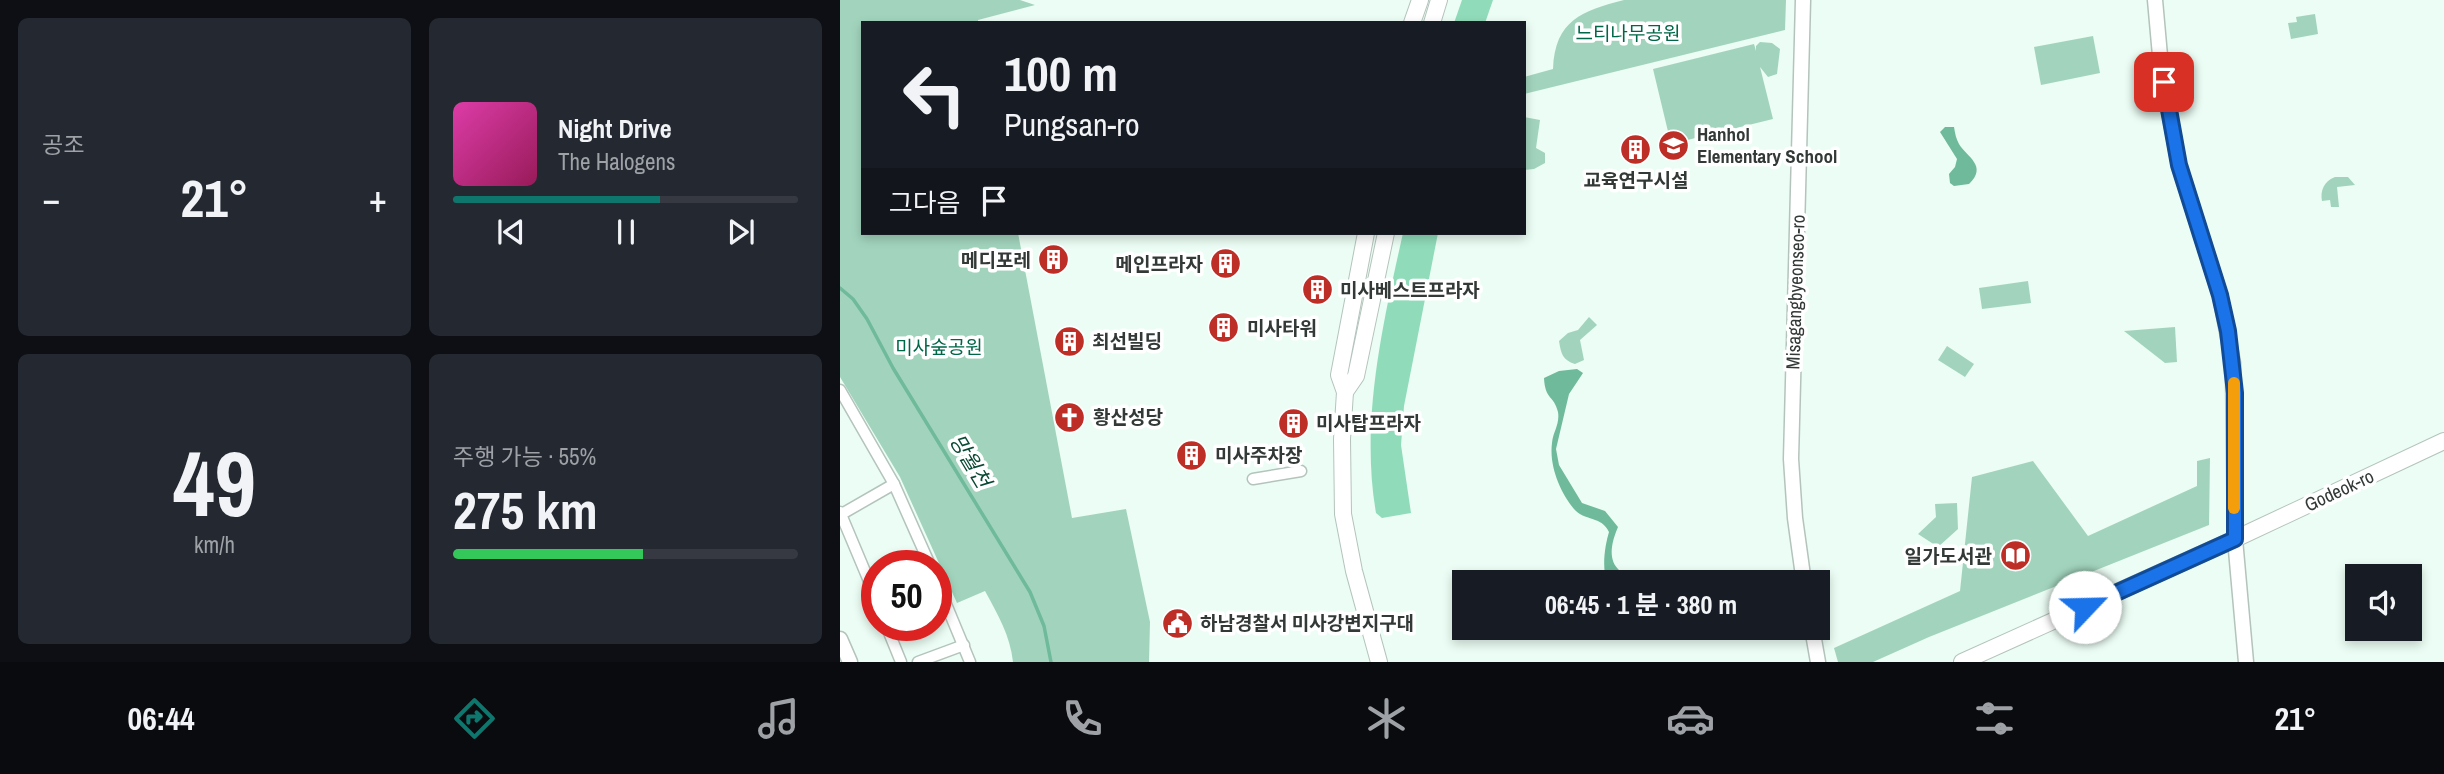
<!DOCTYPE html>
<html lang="ko">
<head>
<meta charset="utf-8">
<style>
	:root { --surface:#171b24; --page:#242831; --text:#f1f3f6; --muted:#9ea1a6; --line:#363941; --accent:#0f766e }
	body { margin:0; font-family:"Archivo Narrow","Noto Sans KR",sans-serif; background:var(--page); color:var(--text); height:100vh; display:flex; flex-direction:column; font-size:26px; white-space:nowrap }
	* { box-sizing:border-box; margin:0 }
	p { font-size:23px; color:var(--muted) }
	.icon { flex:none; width:38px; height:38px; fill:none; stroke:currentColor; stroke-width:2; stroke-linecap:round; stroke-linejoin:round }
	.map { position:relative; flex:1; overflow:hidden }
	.drawer { display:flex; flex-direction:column; gap:18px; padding:18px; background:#0d0f14; width:840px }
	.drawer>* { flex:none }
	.top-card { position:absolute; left:21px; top:21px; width:665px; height:214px; border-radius:0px; box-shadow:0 4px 10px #0003; background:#171b24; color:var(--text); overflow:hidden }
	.controls { position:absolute; left:1505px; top:564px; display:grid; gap:14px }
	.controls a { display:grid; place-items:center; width:77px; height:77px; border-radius:0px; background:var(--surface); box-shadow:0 4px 10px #0003; font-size:35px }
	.speed { position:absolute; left:21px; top:550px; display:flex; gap:14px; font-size:35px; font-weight:700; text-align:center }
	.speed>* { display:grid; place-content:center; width:91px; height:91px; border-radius:50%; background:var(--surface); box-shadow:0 4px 10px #0003; line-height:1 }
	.speed .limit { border:10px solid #d22; background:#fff; color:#111 }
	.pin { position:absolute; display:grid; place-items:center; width:60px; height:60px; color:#fff; margin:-30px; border-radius:14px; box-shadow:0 4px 10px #0006 }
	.me { position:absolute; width:77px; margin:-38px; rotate:66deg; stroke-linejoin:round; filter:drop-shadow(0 0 5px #0008) }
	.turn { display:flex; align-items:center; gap:24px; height:147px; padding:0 28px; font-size:32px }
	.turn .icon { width:91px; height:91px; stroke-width:2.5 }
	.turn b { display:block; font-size:49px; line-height:60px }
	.then { display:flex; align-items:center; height:66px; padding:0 28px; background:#0003; gap:14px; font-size:26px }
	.big { font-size:52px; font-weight:700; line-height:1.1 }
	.drawer .widget { flex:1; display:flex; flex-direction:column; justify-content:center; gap:10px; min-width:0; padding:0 24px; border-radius:10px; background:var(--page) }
	.drawer .dial { align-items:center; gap:0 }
	.dial b { font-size:91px; line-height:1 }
	.song { display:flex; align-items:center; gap:21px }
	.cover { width:84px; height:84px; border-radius:10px; background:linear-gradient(135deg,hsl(320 70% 55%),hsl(330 70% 35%)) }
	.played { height:7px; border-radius:4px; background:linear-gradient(90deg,var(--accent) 60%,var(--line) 60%) }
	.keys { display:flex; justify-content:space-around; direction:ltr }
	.heat { display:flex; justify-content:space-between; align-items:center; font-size:38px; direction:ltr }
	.charge { height:10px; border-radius:5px; background:linear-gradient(90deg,#34c759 55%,var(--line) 0) }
	.drawer .tiles { flex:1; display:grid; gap:18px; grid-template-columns:repeat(2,1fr) }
	.trip { position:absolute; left:612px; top:570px; width:378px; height:70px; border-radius:0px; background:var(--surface); box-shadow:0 4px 10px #0003; font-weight:700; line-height:70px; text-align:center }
	.menu { display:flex; height:112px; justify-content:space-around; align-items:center; background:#090b0e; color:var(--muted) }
	.menu .icon { width:49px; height:49px }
	.menu .current { color:var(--accent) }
	.menu b { font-size:32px; color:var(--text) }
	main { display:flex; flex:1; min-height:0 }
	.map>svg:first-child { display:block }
	.green { fill:#a2d4bd }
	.forest { fill:#90dcba }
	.water { fill:#6fba9a }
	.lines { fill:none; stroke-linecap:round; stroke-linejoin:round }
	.stream { stroke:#6fba9a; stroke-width:3.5 }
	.minor-casing { stroke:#b4c4bc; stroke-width:13 }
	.tertiary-casing { stroke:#b4c4bc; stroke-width:17 }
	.secondary-casing { stroke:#b4c4bc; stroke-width:18 }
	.minor { stroke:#fff; stroke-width:10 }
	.tertiary { stroke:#fff; stroke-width:14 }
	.secondary { stroke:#fff; stroke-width:16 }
	.route-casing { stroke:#114b97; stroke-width:18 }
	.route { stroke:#1a73e8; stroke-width:12 }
	.slow { stroke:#f59e0b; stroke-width:12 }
	.labels { text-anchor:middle; stroke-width:7; stroke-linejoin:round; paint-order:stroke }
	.park-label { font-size:19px; fill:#006648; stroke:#fff }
	.poi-label { font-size:19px; font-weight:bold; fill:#323936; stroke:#fff; text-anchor:start }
	.street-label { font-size:19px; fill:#323936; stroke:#fff }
	.water-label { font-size:21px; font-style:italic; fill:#0a4a34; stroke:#fff }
</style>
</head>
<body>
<main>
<section class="drawer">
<div class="tiles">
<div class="widget"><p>공조</p>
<div class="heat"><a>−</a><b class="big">21°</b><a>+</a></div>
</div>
<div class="widget">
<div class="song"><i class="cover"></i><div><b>Night Drive</b><p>The Halogens</p></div></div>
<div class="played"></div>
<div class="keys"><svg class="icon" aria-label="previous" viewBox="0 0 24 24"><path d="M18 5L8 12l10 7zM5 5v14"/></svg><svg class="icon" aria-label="pause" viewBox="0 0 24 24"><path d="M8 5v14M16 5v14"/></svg><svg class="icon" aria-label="next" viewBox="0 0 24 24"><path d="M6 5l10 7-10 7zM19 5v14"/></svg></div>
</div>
<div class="widget dial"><b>49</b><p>km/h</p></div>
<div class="widget"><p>주행 가능 · 55%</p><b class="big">275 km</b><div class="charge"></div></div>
</div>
</section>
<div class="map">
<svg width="1604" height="662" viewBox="0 0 1604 662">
	<rect width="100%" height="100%" fill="#ebfdf4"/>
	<!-- green -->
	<g class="green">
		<path d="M0,0H180L195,5L138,20V23H23V233H178L232,518L286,509L310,622L309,662H173C170,635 158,615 145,591L117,603L60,477L0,377Z"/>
		<path d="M784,0H946L945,30L684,94V77L713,69C715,20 742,11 784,0Z"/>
		<polygon points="1475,14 1478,34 1451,39 1448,23 1457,22 1456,17"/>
		<polygon points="1253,36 1260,73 1201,85 1194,47"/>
		<polygon points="920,42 932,43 940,49 937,74 928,77 920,67 933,119 831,144 813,69 914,44 916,51 916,46"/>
		<polygon points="684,117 700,120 696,148 705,153 705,163 694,169 684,170"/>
		<path d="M1495,177H1508L1515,185L1497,187L1499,207H1491L1490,200L1482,201C1480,191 1484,181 1495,177Z"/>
		<polygon points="1188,281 1191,303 1142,309 1139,288"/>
		<path d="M749,317L757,325L740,340L744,360L735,364C723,360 721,354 719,341L728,333L738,330Z"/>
		<polygon points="1335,327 1337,362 1325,363 1284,331"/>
		<polygon points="1107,346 1134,364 1125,377 1098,360"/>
		<polygon points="1370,458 1369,525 1089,637 1033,662 998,662 994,648 1120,591 1132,477 1193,461 1248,536 1357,486 1357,461"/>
		<polygon points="1117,503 1118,529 1098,547 1078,534 1096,517 1095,504"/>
	</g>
	<!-- forest -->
	<g class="forest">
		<polygon points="622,0 653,0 645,23 614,23"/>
		<path d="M563,233H598L564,406L561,445L571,513L542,518L536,513C520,421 543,323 563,233Z"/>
	</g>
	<!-- water -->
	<g class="water">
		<path d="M1105,127H1114C1115,133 1116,139 1119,144C1127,157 1148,166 1129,184L1114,186L1110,183L1109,174L1115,167L1117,159L1100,132Z"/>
		<path d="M737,369L743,373L729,394L716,449L719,465L742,503L765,511L778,527C772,541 767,559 779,570C785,575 793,578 799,583H768C761,570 765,545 769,532C762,516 744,521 734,509C720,492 709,466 712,443C713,432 720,424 718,412C714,395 705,400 704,378L719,371Z"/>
	</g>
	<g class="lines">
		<!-- stream -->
		<polyline class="stream" points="0,288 13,299 27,319 53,368 190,592 204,626 211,662"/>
		<defs>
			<g id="minor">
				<polyline points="0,390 54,484 90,565"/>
				<polyline points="413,479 461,471"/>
				<polyline points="0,512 37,600"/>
				<polyline points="0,515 54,484"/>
				<polyline points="96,580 130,662"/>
				<polyline points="46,625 61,662"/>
				<polyline points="78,662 124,645"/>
			</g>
			<g id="tertiary">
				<polyline points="963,0 951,459 955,518 964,583"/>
				<polyline points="1315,0 1321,67 1339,165 1380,295 1393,363 1395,539 1406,662"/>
				<polyline points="972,628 978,662"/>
				<polyline points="0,639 10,662"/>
			</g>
			<g id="secondary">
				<polyline points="572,23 580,0"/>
				<polyline points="592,23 599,0"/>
				<polyline points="526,233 499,375 505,392 502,439 503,514 514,571 539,662"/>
				<polyline points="505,392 516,376 546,233"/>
				<polyline points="1122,662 1395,539 1604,441"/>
			</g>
		</defs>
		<!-- minor casing -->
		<use href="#minor" class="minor-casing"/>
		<!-- tertiary casing -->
		<use href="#tertiary" class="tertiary-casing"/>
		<!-- secondary casing -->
		<use href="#secondary" class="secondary-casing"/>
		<!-- minor -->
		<use href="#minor" class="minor"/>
		<!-- tertiary -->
		<use href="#tertiary" class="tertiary"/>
		<!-- secondary -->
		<use href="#secondary" class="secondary"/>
	</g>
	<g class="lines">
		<defs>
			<polyline id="route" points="1245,607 1395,539 1395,393 1388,331 1380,295 1339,165 1324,82"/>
		</defs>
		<!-- route casing -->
		<use href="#route" class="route-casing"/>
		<!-- route -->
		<use href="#route" class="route"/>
		<!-- slow -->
		<polyline class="slow" points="1394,508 1394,383"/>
	</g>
	<!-- icons -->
	<defs>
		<symbol id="school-disc" viewBox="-11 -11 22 22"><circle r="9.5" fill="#bc2e26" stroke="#fff"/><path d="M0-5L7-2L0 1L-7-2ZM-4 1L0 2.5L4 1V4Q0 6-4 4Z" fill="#fff"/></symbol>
		<symbol id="building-disc" viewBox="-11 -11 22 22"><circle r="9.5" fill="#bc2e26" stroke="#fff"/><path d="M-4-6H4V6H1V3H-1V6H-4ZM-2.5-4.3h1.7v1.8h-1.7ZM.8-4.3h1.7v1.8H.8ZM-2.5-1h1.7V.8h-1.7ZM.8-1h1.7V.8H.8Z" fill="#fff"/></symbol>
		<symbol id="church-disc" viewBox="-11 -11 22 22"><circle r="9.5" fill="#bc2e26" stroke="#fff"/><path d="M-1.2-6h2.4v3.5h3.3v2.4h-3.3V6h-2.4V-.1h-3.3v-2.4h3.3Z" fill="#fff"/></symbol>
		<symbol id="library-disc" viewBox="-11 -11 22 22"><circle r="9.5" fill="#bc2e26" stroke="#fff"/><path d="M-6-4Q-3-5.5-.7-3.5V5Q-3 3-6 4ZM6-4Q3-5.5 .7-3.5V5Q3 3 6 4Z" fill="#fff"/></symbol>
		<symbol id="civic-disc" viewBox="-11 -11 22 22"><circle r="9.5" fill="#bc2e26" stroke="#fff"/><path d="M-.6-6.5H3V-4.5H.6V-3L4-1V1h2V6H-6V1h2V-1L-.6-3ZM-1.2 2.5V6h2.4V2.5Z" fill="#fff"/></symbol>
	</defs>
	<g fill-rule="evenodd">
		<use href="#school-disc" x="816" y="128" width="35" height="35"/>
		<use href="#building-disc" x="778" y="132" width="35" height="35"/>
		<use href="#building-disc" x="196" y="242" width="35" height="35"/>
		<use href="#building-disc" x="368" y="246" width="35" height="35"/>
		<use href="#building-disc" x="460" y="272" width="35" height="35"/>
		<use href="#building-disc" x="366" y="310" width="35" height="35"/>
		<use href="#building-disc" x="212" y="324" width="35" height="35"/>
		<use href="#church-disc" x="212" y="400" width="35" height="35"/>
		<use href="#building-disc" x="436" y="406" width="35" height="35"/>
		<use href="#building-disc" x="334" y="438" width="35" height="35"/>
		<use href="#library-disc" x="1158" y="538" width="35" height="35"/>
		<use href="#civic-disc" x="320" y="606" width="35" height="35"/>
	</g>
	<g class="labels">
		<!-- park labels -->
		<g class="park-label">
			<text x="788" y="40">느티나무공원</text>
			<text x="99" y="354">미사숲공원</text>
		</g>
		<!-- poi labels -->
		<g class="poi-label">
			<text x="857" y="141">Hanhol<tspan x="857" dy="22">Elementary School</tspan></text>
			<text x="796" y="187" text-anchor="middle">교육연구시설</text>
			<text x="191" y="267" text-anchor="end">메디포레</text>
			<text x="363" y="271" text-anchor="end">메인프라자</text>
			<text x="500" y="297">미사베스트프라자</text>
			<text x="407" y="335">미사타워</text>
			<text x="252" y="348">최선빌딩</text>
			<text x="253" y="424">황산성당</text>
			<text x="476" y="430">미사탑프라자</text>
			<text x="375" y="462">미사주차장</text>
			<text x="1152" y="563" text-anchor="end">일가도서관</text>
			<text x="360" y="630">하남경찰서 미사강변지구대</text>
		</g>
		<!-- street labels -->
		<g class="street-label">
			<text transform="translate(955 292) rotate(-88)" y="7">Misagangbyeonseo-ro</text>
			<text transform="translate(1499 490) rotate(-25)" y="7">Godeok-ro</text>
		</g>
		<!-- water labels -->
		<g class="water-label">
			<text transform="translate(130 461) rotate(59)" y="7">망월천</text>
		</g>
	</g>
</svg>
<div class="controls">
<a><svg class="icon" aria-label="sound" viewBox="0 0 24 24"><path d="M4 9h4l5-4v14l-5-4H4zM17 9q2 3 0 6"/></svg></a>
</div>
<div class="speed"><div class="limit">50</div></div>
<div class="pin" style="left:1324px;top:82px;background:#d93025"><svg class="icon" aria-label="arrive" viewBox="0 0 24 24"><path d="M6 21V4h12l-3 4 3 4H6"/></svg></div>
<svg class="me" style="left:1245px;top:607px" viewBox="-20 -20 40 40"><circle r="19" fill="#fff"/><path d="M0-13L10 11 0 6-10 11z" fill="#1a73e8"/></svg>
<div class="trip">06:45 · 1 분 · 380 m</div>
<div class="top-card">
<div class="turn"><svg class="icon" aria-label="left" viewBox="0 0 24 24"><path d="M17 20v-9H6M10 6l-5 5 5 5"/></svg><div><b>100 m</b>Pungsan-ro</div></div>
<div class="then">그다음<svg class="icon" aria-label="arrive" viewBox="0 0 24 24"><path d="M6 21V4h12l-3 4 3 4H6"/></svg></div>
</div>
</div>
</main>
<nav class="menu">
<b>06:44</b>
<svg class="icon current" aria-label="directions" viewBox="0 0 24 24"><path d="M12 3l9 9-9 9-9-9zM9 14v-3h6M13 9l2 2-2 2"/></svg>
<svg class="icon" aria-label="music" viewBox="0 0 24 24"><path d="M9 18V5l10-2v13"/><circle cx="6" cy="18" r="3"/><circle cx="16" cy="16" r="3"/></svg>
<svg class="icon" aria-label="phone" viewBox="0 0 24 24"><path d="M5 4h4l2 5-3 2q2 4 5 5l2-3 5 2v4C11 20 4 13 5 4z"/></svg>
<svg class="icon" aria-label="climate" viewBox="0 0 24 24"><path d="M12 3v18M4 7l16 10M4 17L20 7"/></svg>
<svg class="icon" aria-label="car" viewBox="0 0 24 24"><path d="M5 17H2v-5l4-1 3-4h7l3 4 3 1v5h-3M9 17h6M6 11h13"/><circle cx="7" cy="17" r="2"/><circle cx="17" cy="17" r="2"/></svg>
<svg class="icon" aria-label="filters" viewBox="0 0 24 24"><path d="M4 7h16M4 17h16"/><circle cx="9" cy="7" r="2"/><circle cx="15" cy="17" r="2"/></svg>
<b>21°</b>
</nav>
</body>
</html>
